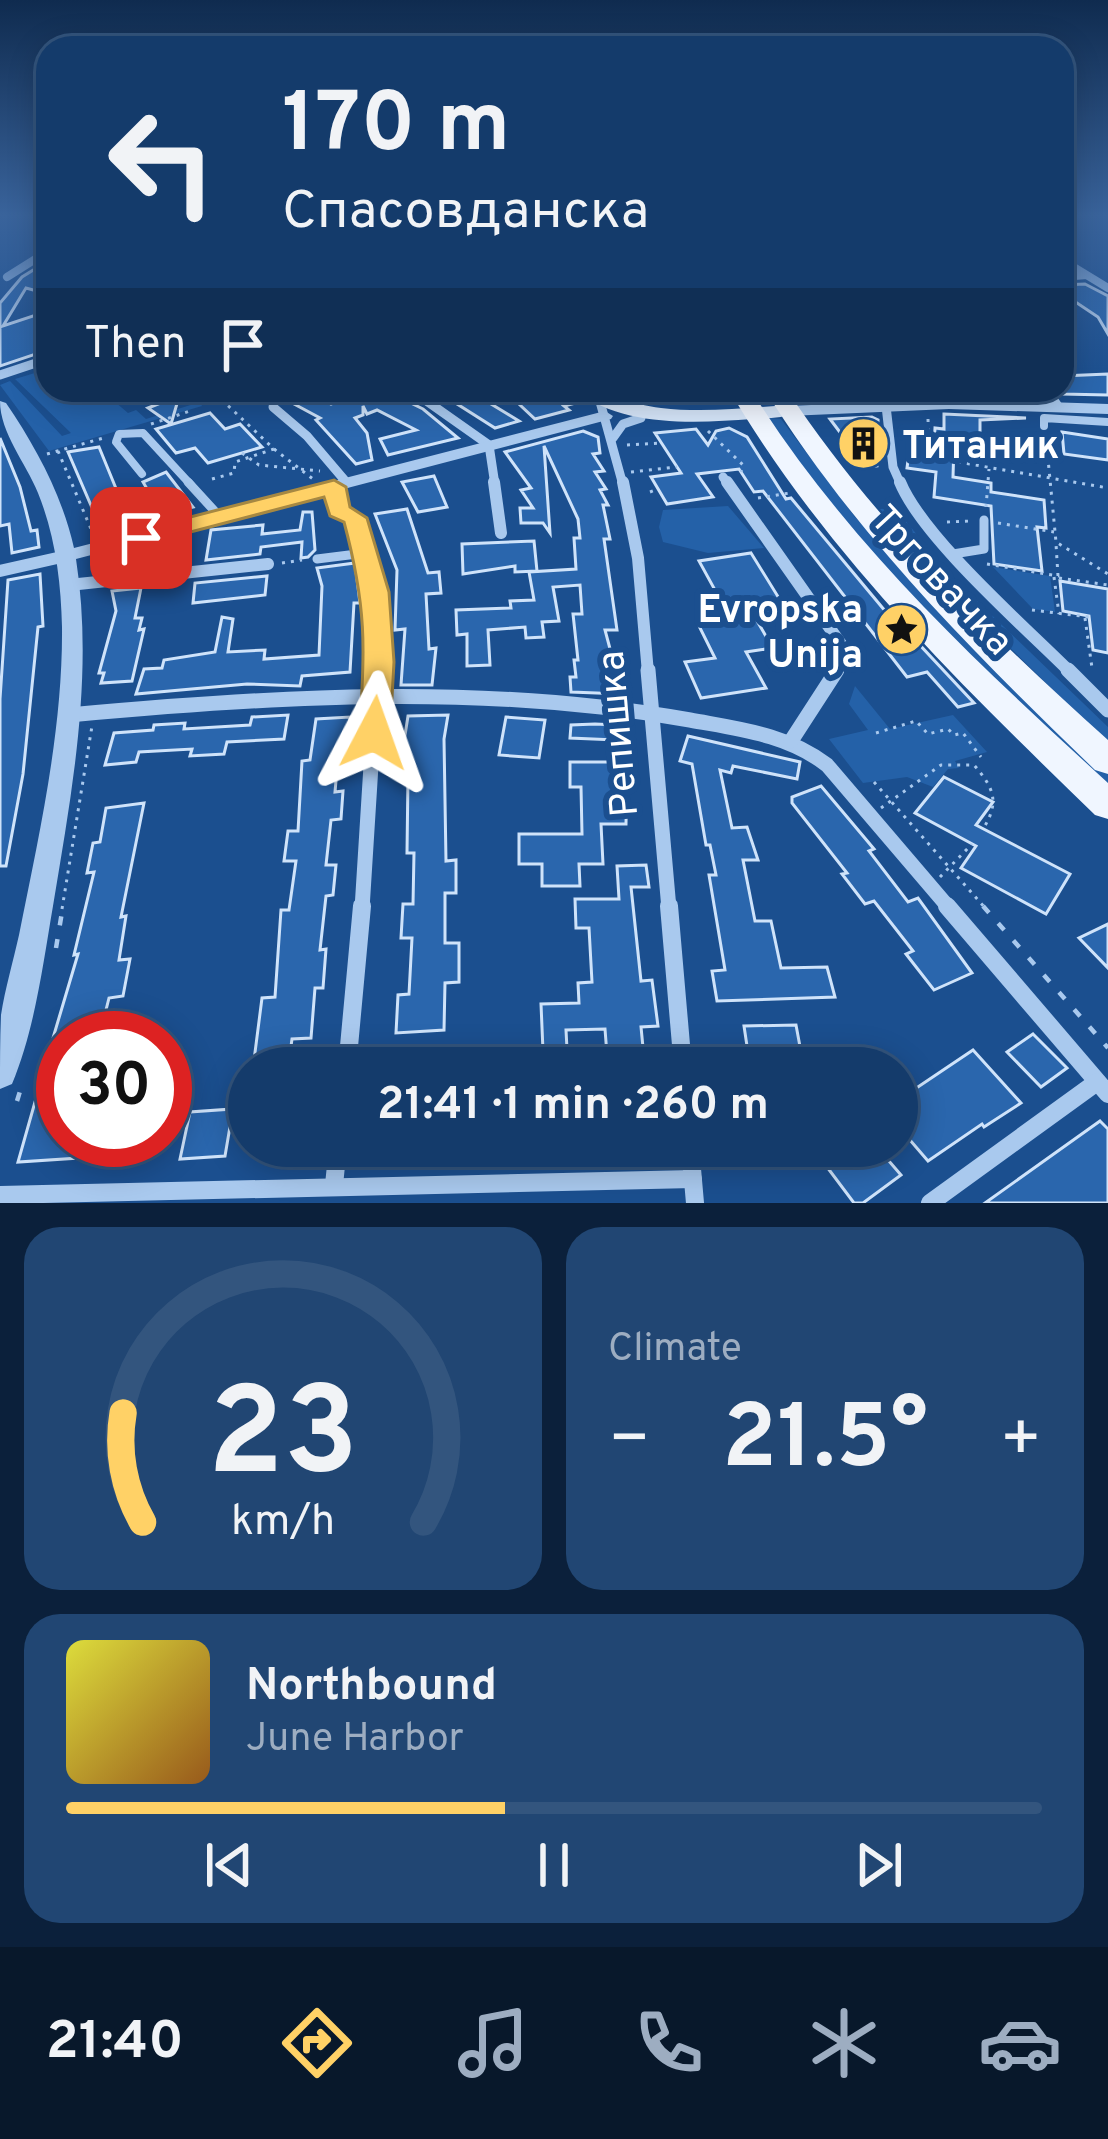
<!DOCTYPE html>
<html lang="en">
<head>
<meta charset="utf-8">
<style>
	:root { --surface:#143b6b; --page:#214673; --text:#f1f3f6; --muted:#9dadc1; --line:#33557e; --accent:#ffd166 }
	body { margin:0; font-family:Overpass,sans-serif; background:var(--page); color:var(--text); height:100vh; display:flex; flex-direction:column; font-size:45px; white-space:nowrap }
	* { box-sizing:border-box; margin:0 }
	p { font-size:39px; color:var(--muted) }
	.icon { flex:none; width:66px; height:66px; fill:none; stroke:currentColor; stroke-width:2; stroke-linecap:round; stroke-linejoin:round }
	.map { position:relative; height:1203px; overflow:hidden }
	.details { display:flex; flex-direction:column; gap:24px; padding:24px; background:#0b203b; flex:1 }
	.details>* { flex:none }
	.guide { position:absolute; left:36px; top:36px; width:1038px; height:366px; border-radius:36px; box-shadow:0 6px 30px #0003,0 0 0 3px var(--line); background:#143b6b; color:var(--text); overflow:hidden }
	.speed { position:absolute; left:36px; top:1011px; display:flex; gap:24px; font-size:60px; font-weight:700; text-align:center }
	.speed>* { display:grid; place-content:center; width:156px; height:156px; border-radius:50%; background:var(--surface); box-shadow:0 6px 30px #0003,0 0 0 3px var(--line); line-height:1 }
	.speed .limit { border:18px solid #d22; background:#fff; color:#111 }
	.pin { position:absolute; display:grid; place-items:center; width:102px; height:102px; color:#fff; margin:-51px; border-radius:24px; box-shadow:0 6px 18px #0006 }
	.me { position:absolute; width:132px; margin:-66px; rotate:4deg; stroke-linejoin:round; filter:drop-shadow(0 0 9px #0008) }
	.turn { display:flex; align-items:center; gap:42px; height:252px; padding:0 48px; font-size:54px }
	.turn .icon { width:156px; height:156px; stroke-width:2.5 }
	.turn b { display:block; font-size:84px; line-height:102px }
	.then { display:flex; align-items:center; height:114px; padding:0 48px; background:#0003; gap:24px; font-size:45px }
	.big { font-size:90px; font-weight:700; line-height:1.1 }
	.details .tile { flex:1; display:flex; flex-direction:column; justify-content:center; gap:18px; min-width:0; padding:0 42px; border-radius:36px; background:var(--page) }
	.details .dial { align-items:center; gap:0 }
	.dial svg { height:312px; overflow:visible; fill:none; stroke:var(--line); stroke-width:7; stroke-linecap:round; text-anchor:middle }
	.dial text { fill:var(--text); stroke:none }
	.song { display:flex; align-items:center; gap:36px }
	.cover { width:144px; height:144px; border-radius:18px; background:linear-gradient(135deg,hsl(60 70% 55%),hsl(30 70% 35%)) }
	.played { height:12px; border-radius:6px; background:linear-gradient(90deg,var(--accent) 45%,var(--line) 45%) }
	.keys { display:flex; justify-content:space-around; direction:ltr }
	.heat { display:flex; justify-content:space-between; align-items:center; font-size:66px; direction:ltr }
	.details .tiles { flex:1; display:grid; gap:24px; grid-template-columns:1fr 1fr }
	.tile:last-child { grid-column:span 2 }
	.trip { position:absolute; left:228px; top:1047px; width:690px; height:120px; border-radius:60px; background:var(--surface); box-shadow:0 6px 30px #0003,0 0 0 3px var(--line); font-weight:700; line-height:120px; text-align:center }
	.menu { display:flex; height:192px; justify-content:space-around; align-items:center; background:#08182b; color:var(--muted) }
	.menu .icon { width:84px; height:84px }
	.menu .active { color:var(--accent) }
	.menu b { font-size:54px; color:var(--text) }
	.map>svg:first-child { display:block }
	.green { fill:#2461a8 }
	.building { fill:#2a66ad; stroke:#cfe3fa; stroke-width:3 }
	.lines { fill:none; stroke-linecap:round; stroke-linejoin:round }
	.path-far1 { stroke:#a9c9ee; stroke-width:3; stroke-dasharray:3 6; stroke-linecap:butt }
	.path { stroke:#a9c9ee; stroke-width:4.5; stroke-dasharray:9 14; stroke-linecap:butt }
	.service-far2 { stroke:#a9c9ee; stroke-width:6 }
	.service-far1 { stroke:#a9c9ee; stroke-width:8 }
	.service { stroke:#a9c9ee; stroke-width:9 }
	.minor-far4 { stroke:#a9c9ee; stroke-width:8 }
	.minor-far3 { stroke:#a9c9ee; stroke-width:9 }
	.minor-far2 { stroke:#a9c9ee; stroke-width:12 }
	.minor-far1 { stroke:#a9c9ee; stroke-width:15 }
	.minor { stroke:#a9c9ee; stroke-width:18 }
	.tertiary { fill:#a9c9ee; fill-rule:evenodd }
	.secondary { fill:#d6e6fa; fill-rule:evenodd }
	.primary { fill:#f0f6ff; fill-rule:evenodd }
	.route { fill:#ffd166; stroke:#a68842; stroke-width:3 }
	.labels { text-anchor:middle; stroke-width:12; stroke-linejoin:round; paint-order:stroke }
	.poi-label { font-size:39px; font-weight:bold; fill:#fff; stroke:#1b4f8f; text-anchor:start }
	.street-label { font-size:39px; fill:#fff; stroke:#1b4f8f }
</style>
</head>
<body>
<div class="map">
<svg width="1108" height="1203" viewBox="0 0 1108 1203">
	<rect width="100%" height="100%" fill="#1b4f8f"/>
	<!-- green -->
	<g class="green">
		<polygon points="48,369 48,390 101,390 128,413 136,410 146,419 200,402 202,406 49,451 0,385 10,381 62,436 71,433 15,379"/>
		<polygon points="770,418 781,419 855,517 1108,772 1108,795 879,566 769,424"/>
		<polygon points="728,506 764,548 708,553 663,542 659,527 663,510"/>
		<polygon points="895,508 950,575 1108,727 1108,744 982,620 880,509"/>
		<polygon points="993,567 1050,576 1055,612 1033,609"/>
		<polygon points="855,686 890,729 953,715 987,752 955,761 959,768 948,769 933,787 907,777 863,783 829,739 868,730 849,704"/>
	</g>
	<!-- building -->
	<g class="building">
		<polygon points="48,261 48,294 26,288 3,326 48,311 48,350 0,366 0,303 22,277"/>
		<polygon points="1085,284 1108,296 1108,334 1098,317 1062,293 1062,285"/>
		<polygon points="1108,374 1108,395 1062,394 1062,376"/>
		<polygon points="140,390 181,390 171,424 148,408 166,401"/>
		<polygon points="268,390 305,390 331,404 365,390 384,390 423,409 458,438 388,455 380,439 416,430 377,410 367,414 363,406 363,415 355,418 367,433 372,460 356,464 316,420 320,418"/>
		<polygon points="435,390 468,390 519,421 495,428"/>
		<polygon points="504,390 568,390 583,401 564,406 569,410 535,419"/>
		<polygon points="210,413 225,429 240,424 262,447 208,463 195,448 176,453 156,429"/>
		<polygon points="944,414 1026,418 980,420 980,448 954,444 953,477 991,483 991,492 1044,500 1046,528 1037,527 1042,571 994,564 991,506 934,497 936,472 907,468 910,445 934,448 935,428 944,429"/>
		<polygon points="872,417 878,420 877,466 866,467 830,419"/>
		<polygon points="729,428 747,437 786,499 791,498 911,642 916,641 974,703 958,707 927,672 907,677 763,491 754,492 739,469 697,474 713,497 667,504 651,477 681,473 655,433 696,429 708,445 716,431"/>
		<polygon points="583,431 598,437 600,453 593,454 604,471 595,472 606,489 600,490 608,505 603,505 610,539 604,539 617,630 605,630 622,694 571,692 570,677 576,677 574,660 578,660 573,614 582,614 580,585 553,587 559,621 542,622 544,637 526,638 525,627 488,630 490,665 467,666 467,634 457,635 456,610 511,608 510,601 534,600 529,572 576,569 574,538 580,538 578,519 544,446 550,533 543,523 521,523 520,508 533,508 521,490 531,488 505,452"/>
		<polygon points="1062,432 1108,439 1108,460 1064,454"/>
		<polygon points="0,438 20,487 31,531 37,530 39,547 12,553 9,524 0,526"/>
		<polygon points="99,447 124,508 128,507 130,523 102,531 68,452"/>
		<polygon points="166,472 193,507 143,520 133,506 154,501 143,482"/>
		<polygon points="434,476 447,507 418,512 402,482"/>
		<polygon points="407,509 428,573 439,572 441,593 426,594 429,649 436,648 432,685 401,685 405,629 395,630 397,570 375,514"/>
		<polygon points="303,512 312,512 315,550 308,557 301,558 302,542 261,547 260,554 206,560 211,530 263,525 262,534 300,530"/>
		<polygon points="534,541 537,571 515,572 515,566 463,574 462,544"/>
		<polygon points="751,553 790,616 757,621 773,648 746,652 766,688 701,698 685,662 715,658 699,626 732,621 699,561"/>
		<polygon points="355,563 360,603 354,603 350,672 302,676 300,686 247,684 136,694 144,669 162,668 164,660 215,652 222,617 233,619 228,652 265,650 264,659 319,655 322,586 317,568"/>
		<polygon points="40,574 43,626 38,627 23,774 6,866 0,866 0,699 8,580"/>
		<polygon points="267,576 265,595 193,603 195,583"/>
		<polygon points="1060,581 1108,589 1108,653 1093,650 1089,616 1063,611"/>
		<polygon points="141,588 135,618 142,618 139,630 144,629 132,681 101,683 104,673 99,673 116,611 112,591"/>
		<polygon points="288,715 284,739 227,742 224,754 190,756 192,749 139,752 136,762 105,765 114,733 153,730 154,725 185,723 184,729 250,725 252,717"/>
		<polygon points="448,715 444,739 446,861 456,860 456,893 445,893 445,943 459,943 459,982 445,983 444,1030 396,1033 398,995 409,994 412,938 401,938 403,904 413,904 414,853 407,853 408,776 401,776 403,748 408,716"/>
		<polygon points="350,717 346,746 339,746 335,792 343,791 341,819 331,820 326,865 336,865 333,895 326,896 320,950 326,949 323,988 315,988 311,1038 292,1039 288,1068 253,1068 262,998 275,997 281,910 289,910 296,861 284,861 288,831 298,831 302,761 310,760 316,719"/>
		<polygon points="506,717 545,720 539,758 499,755"/>
		<polygon points="595,724 616,725 616,740 570,738 571,725"/>
		<polygon points="688,736 800,762 797,779 733,766 731,773 720,770 732,828 747,827 758,860 743,860 755,921 771,921 781,968 827,967 835,997 717,1001 712,971 725,970 709,875 716,875 710,845 706,845 692,764 680,761"/>
		<polygon points="570,762 627,762 626,824 601,824 603,864 579,864 580,886 542,886 542,864 519,864 519,834 582,834 581,787 570,787"/>
		<polygon points="944,777 993,802 976,825 1070,874 1046,914 961,868 976,846 915,813"/>
		<polygon points="821,786 874,849 869,851 908,902 918,898 972,973 934,990 906,954 913,951 874,901 865,904 842,874 847,873 792,803 792,797"/>
		<polygon points="144,803 121,917 126,916 119,960 130,959 123,996 109,998 99,1038 53,1038 78,954 74,955 94,872 87,873 93,843 100,842 106,808"/>
		<polygon points="646,865 649,887 631,887 641,981 652,980 658,1026 641,1027 645,1068 608,1068 605,1029 566,1030 568,1068 512,1068 512,1052 543,1051 541,1004 579,1003 578,983 592,982 589,928 576,928 575,899 619,899 617,866"/>
		<polygon points="1108,924 1108,968 1079,938"/>
		<polygon points="796,1025 801,1052 794,1052 797,1068 742,1068 739,1046 747,1046 744,1026"/>
		<polygon points="1033,1034 1067,1068 1041,1087 1007,1052"/>
		<polygon points="973,1050 1021,1103 984,1127 982,1124 928,1161 897,1125 897,1101"/>
		<polygon points="63,1100 63,1140 142,1140 139,1154 18,1162 35,1102"/>
		<polygon points="233,1109 225,1156 180,1159 190,1112"/>
		<polygon points="1100,1121 1108,1129 1108,1203 985,1203"/>
		<polygon points="831,1146 876,1146 901,1175 863,1203 854,1203 818,1155"/>
	</g>
	<g class="lines">
		<!-- path-far1 -->
		<g class="path-far1">
			<polyline points="664,390 667,398 699,396 703,402"/>
			<polyline points="699,395 725,394"/>
			<polyline points="928,419 929,448"/>
			<polyline points="151,424 193,410"/>
			<polyline points="708,431 743,465 741,472"/>
			<polyline points="1046,438 1056,542 1108,574"/>
			<polyline points="905,439 934,444"/>
			<polyline points="627,445 661,443"/>
			<polyline points="954,446 1048,459"/>
			<polyline points="274,449 313,479"/>
			<polyline points="58,451 94,536"/>
			<polyline points="242,453 259,465 320,471"/>
			<polyline points="47,454 107,437"/>
			<polyline points="958,462 1108,488"/>
			<polyline points="631,472 677,467"/>
			<polyline points="212,479 234,473 235,462 274,449 222,400"/>
			<polyline points="650,492 658,489"/>
			<polyline points="758,498 790,493"/>
			<polyline points="986,507 989,469"/>
			<polyline points="947,522 971,521"/>
			<polyline points="998,523 1054,532"/>
			<polyline points="282,563 302,560"/>
			<polyline points="987,564 1058,576 1056,544"/>
			<polyline points="1054,577 1059,614"/>
			<polyline points="1059,578 1108,585"/>
			<polyline points="1032,610 1089,617"/>
			<polyline points="1085,618 1092,668"/>
			<polyline points="876,733 916,721 928,734 948,729 954,735 963,733 981,757"/>
			<polyline points="874,782 986,909"/>
			<path d="M881,808L941,765H974C994,788 1000,802 983,829"/>
			<polyline points="940,877 972,844"/>
			<polyline points="62,909 92,726"/>
		</g>
		<!-- path -->
		<g class="path">
			<polyline points="983,906 1108,1048"/>
			<polyline points="56,948 63,906"/>
			<polyline points="17,1101 22,1085"/>
		</g>
		<!-- service-far2 -->
		<polyline class="service-far2" points="1062,278 1087,276"/>
		<!-- service-far1 -->
		<g class="service-far1">
			<polyline points="904,390 915,405"/>
			<polyline points="1044,426 1044,418 1108,422"/>
			<polyline points="142,474 116,442 119,434 143,433 191,485"/>
		</g>
		<!-- service -->
		<g class="service">
			<polyline points="188,482 220,517"/>
			<polyline points="334,486 339,511 355,518"/>
			<polyline points="953,554 984,549 984,520"/>
			<polyline points="317,559 365,553"/>
		</g>
		<!-- minor-far4 -->
		<g class="minor-far4">
			<polyline points="1062,260 1108,288"/>
			<polyline points="7,277 48,251"/>
		</g>
		<!-- minor-far3 -->
		<g class="minor-far3">
			<polyline points="0,375 48,359"/>
			<polyline points="411,390 489,445 495,485"/>
			<polyline points="845,390 857,407"/>
			<polyline points="1047,390 1058,406"/>
			<polyline points="200,397 214,390"/>
			<polyline points="599,398 623,485"/>
			<polyline points="886,406 893,467 901,485"/>
			<polyline points="273,407 307,436 347,483"/>
			<polyline points="613,438 623,424 641,418"/>
			<polyline points="723,477 729,485"/>
		</g>
		<!-- minor-far2 -->
		<g class="minor-far2">
			<polyline points="494,482 501,533"/>
			<polyline points="623,482 638,558 648,673"/>
			<polyline points="727,482 848,654 835,673"/>
			<path d="M900,482C923,538 1025,627 1071,673"/>
			<polyline points="355,518 372,587 377,673"/>
			<polyline points="0,571 66,556"/>
			<polyline points="69,585 268,564"/>
		</g>
		<!-- minor-far1 -->
		<g class="minor-far1">
			<polyline points="648,670 669,909"/>
			<polyline points="1068,670 1108,710"/>
			<path d="M69,715C276,696 483,683 690,720C738,729 787,734 827,765L950,909"/>
			<polyline points="791,741 837,670"/>
			<polyline points="362,909 377,670"/>
		</g>
		<!-- minor -->
		<g class="minor">
			<polyline points="669,906 683,1068"/>
			<polyline points="947,906 1108,1094"/>
			<polyline points="347,1068 362,906"/>
			<polyline points="690,1146 695,1203"/>
			<polyline points="334,1185 338,1146"/>
			<polyline points="0,1195 693,1179"/>
			<polyline points="930,1203 1097,1082"/>
		</g>
		<!-- tertiary -->
		<g class="tertiary">
			<polygon points="949,399 1108,404 1108,414 949,409 788,416 780,411 788,406"/>
			<path d="M0,401L6,403C36,447 62,495 74,548L605,411L613,416L611,419L76,559C94,675 72,791 53,906C43,964 35,1029 12,1084L0,1089C0,1065 0,1039 1,1015C5,989 13,962 19,935C39,835 63,730 62,627C61,581 55,535 38,493C26,463 0,433 0,401Z"/>
		</g>
		<!-- secondary -->
		<g class="secondary">
			<polygon points="34,215 48,215 48,224"/>
			<path d="M576,390C606,390 631,405 661,408C703,413 746,408 788,405L797,411C785,419 767,418 752,419C697,423 621,428 576,390Z"/>
		</g>
		<!-- primary -->
		<g class="primary">
			<path d="M729,390H751C847,543 976,662 1108,783V819L1095,815C959,683 826,554 729,390Z"/>
			<path d="M765,390H787C876,524 989,633 1108,740V774L1095,770C973,652 855,535 765,390Z"/>
		</g>
	</g>
	<!-- sky -->
	<linearGradient id="sky" x2="0" y2="1"><stop stop-color="#0f2b4f"/><stop offset="0.56" stop-color="#39639b"/><stop offset="1" stop-color="#39639b" stop-opacity="0"/></linearGradient>
	<rect width="1108" height="384" fill="url(#sky)"/>
	<!-- route -->
	<path class="route" d="M334,480L346,487L350,507L367,518L389,592L394,662L390,733L386,741H363L359,733C366,649 366,604 344,522L330,516L324,497L141,545L129,538L132,532Z"/>
	<!-- icons -->
	<defs>
		<symbol id="building-disc" viewBox="-11 -11 22 22"><circle r="9.5" fill="#ffd166" stroke="#1b4f8f"/><path d="M-4-6H4V6H1V3H-1V6H-4ZM-2.5-4.3h1.7v1.8h-1.7ZM.8-4.3h1.7v1.8H.8ZM-2.5-1h1.7V.8h-1.7ZM.8-1h1.7V.8H.8Z" fill="#111"/></symbol>
		<symbol id="sight-disc" viewBox="-11 -11 22 22"><circle r="9.5" fill="#ffd166" stroke="#1b4f8f"/><path d="M0-6L1.8-2.2L6-1.7L2.9 1.2L3.7 5.4L0 3.3L-3.7 5.4L-2.9 1.2L-6-1.7L-1.8-2.2Z" fill="#111"/></symbol>
	</defs>
	<g fill-rule="evenodd">
		<use href="#building-disc" x="834" y="414" width="59" height="59"/>
		<use href="#sight-disc" x="872" y="600" width="59" height="59"/>
	</g>
	<g class="labels">
		<!-- poi labels -->
		<g class="poi-label">
			<text x="902" y="458">Титаник</text>
			<text x="863" y="622" text-anchor="end">Evropska<tspan x="863" dy="45">Unija</tspan></text>
		</g>
		<!-- street labels -->
		<g class="street-label">
			<text transform="translate(943 579) rotate(47)" y="14">Трговачка</text>
			<text transform="translate(616 734) rotate(-95)" y="14">Репишка</text>
		</g>
	</g>
</svg>
<div class="speed"><div class="limit">30</div></div>
<div class="pin" style="left:141px;top:538px;background:#d93025"><svg class="icon" aria-label="arrive" viewBox="0 0 24 24"><path d="M6 21V4h12l-3 4 3 4H6"/></svg></div>
<svg class="me" style="left:374px;top:733px" viewBox="-20 -20 40 40"><path d="M0-17L14 15 0 8-14 15z" fill="#ffd166" stroke="#fff" stroke-width="4"/></svg>
<div class="trip">21:41 · 1 min · 260 m</div>
<div class="guide">
<div class="turn"><svg class="icon" aria-label="left" viewBox="0 0 24 24"><path d="M17 20v-9H6M10 6l-5 5 5 5"/></svg><div><b>170 m</b>Спасовданска</div></div>
<div class="then">Then<svg class="icon" aria-label="arrive" viewBox="0 0 24 24"><path d="M6 21V4h12l-3 4 3 4H6"/></svg></div>
</div>
</div>
<section class="details">
<div class="tiles">
<div class="tile dial"><svg viewBox="0 0 100 80">
<path d="M14 69A42 42 0 1 1 86 69"/>
<path d="M14 69A42 42 0 0 1 9 41" stroke="#ffd166"/>
<text x="50" y="56" font-size="32" font-weight="700">23</text>
<text x="50" y="72" font-size="11">km/h</text>
</svg></div>
<div class="tile"><p>Climate</p>
<div class="heat"><a>−</a><b class="big">21.5°</b><a>+</a></div>
</div>
<div class="tile">
<div class="song"><i class="cover"></i><div><b>Northbound</b><p>June Harbor</p></div></div>
<div class="played"></div>
<div class="keys"><svg class="icon" aria-label="previous" viewBox="0 0 24 24"><path d="M18 5L8 12l10 7zM5 5v14"/></svg><svg class="icon" aria-label="pause" viewBox="0 0 24 24"><path d="M8 5v14M16 5v14"/></svg><svg class="icon" aria-label="next" viewBox="0 0 24 24"><path d="M6 5l10 7-10 7zM19 5v14"/></svg></div>
</div>
</div>
</section>
<nav class="menu">
<b>21:40</b>
<svg class="icon active" aria-label="directions" viewBox="0 0 24 24"><path d="M12 3l9 9-9 9-9-9zM9 14v-3h6M13 9l2 2-2 2"/></svg>
<svg class="icon" aria-label="music" viewBox="0 0 24 24"><path d="M9 18V5l10-2v13"/><circle cx="6" cy="18" r="3"/><circle cx="16" cy="16" r="3"/></svg>
<svg class="icon" aria-label="phone" viewBox="0 0 24 24"><path d="M5 4h4l2 5-3 2q2 4 5 5l2-3 5 2v4C11 20 4 13 5 4z"/></svg>
<svg class="icon" aria-label="climate" viewBox="0 0 24 24"><path d="M12 3v18M4 7l16 10M4 17L20 7"/></svg>
<svg class="icon" aria-label="car" viewBox="0 0 24 24"><path d="M5 17H2v-5l4-1 3-4h7l3 4 3 1v5h-3M9 17h6M6 11h13"/><circle cx="7" cy="17" r="2"/><circle cx="17" cy="17" r="2"/></svg>
</nav>
</body>
</html>
